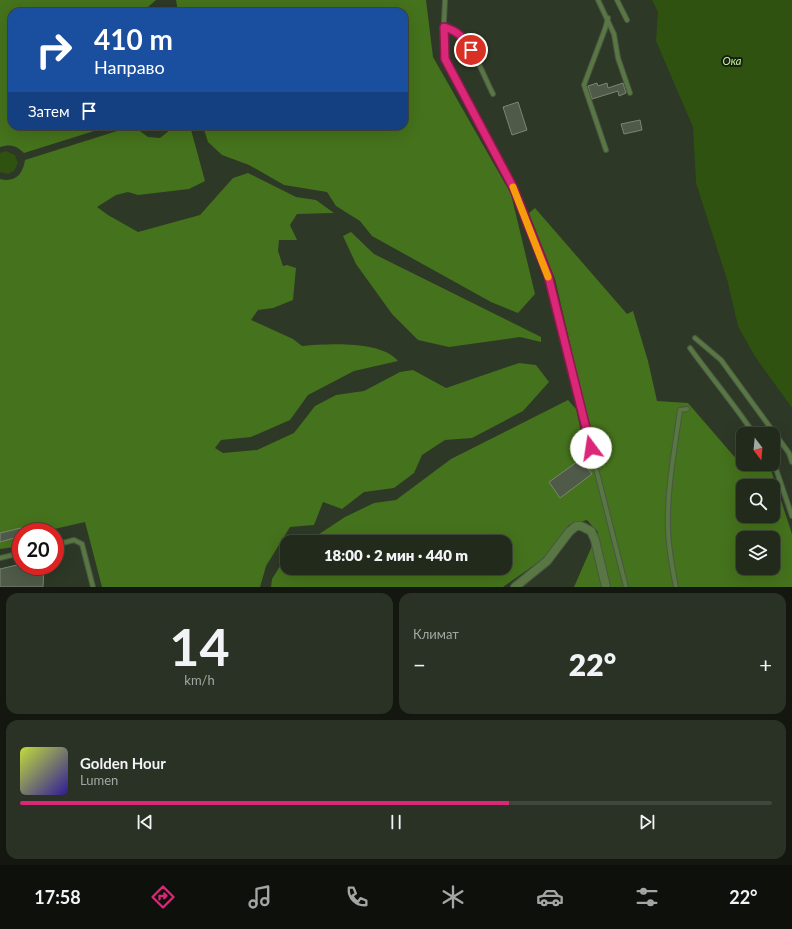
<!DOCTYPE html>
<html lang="ru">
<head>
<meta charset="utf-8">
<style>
	:root { --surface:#222a1c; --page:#2a3225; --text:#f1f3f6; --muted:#a2a7a3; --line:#3f463b; --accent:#db2777 }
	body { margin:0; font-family:Lato,sans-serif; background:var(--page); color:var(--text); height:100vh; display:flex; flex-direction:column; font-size:15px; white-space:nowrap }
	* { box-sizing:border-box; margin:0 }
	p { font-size:13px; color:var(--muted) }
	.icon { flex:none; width:22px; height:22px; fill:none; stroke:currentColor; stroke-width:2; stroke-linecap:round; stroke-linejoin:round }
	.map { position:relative; height:587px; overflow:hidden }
	.drawer { display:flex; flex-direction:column; gap:6px; padding:6px; background:#13170f; flex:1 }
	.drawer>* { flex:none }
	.hud { position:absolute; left:8px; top:8px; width:400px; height:122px; border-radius:12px; box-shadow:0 4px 16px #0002,0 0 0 1px var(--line); background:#1a4fa0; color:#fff; overflow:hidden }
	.needle { width:26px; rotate:164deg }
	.controls { position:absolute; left:736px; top:427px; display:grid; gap:8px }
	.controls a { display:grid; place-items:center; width:44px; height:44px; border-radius:8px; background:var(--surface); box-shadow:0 4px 16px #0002,0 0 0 1px var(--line); font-size:20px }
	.speed { position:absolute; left:12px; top:523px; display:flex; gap:8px; font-size:20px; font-weight:700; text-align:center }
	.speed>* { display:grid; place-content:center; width:52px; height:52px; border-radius:50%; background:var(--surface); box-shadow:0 4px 16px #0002,0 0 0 1px var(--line); line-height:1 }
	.speed .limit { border:6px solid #d22; background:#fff; color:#111 }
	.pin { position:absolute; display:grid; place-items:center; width:34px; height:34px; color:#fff; margin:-17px; border:2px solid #fff; border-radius:50%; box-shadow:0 1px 4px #0007 }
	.me { position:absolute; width:44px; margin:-22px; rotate:346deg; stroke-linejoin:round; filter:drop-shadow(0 0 3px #0008) }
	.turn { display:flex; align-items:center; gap:14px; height:84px; padding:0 20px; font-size:18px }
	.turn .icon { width:52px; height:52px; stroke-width:2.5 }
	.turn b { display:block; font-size:28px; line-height:34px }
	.then { display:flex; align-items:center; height:38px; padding:0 20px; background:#0003; gap:8px; font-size:15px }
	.big { font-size:30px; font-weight:800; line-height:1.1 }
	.drawer .tile { flex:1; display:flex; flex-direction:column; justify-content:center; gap:6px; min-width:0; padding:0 14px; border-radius:12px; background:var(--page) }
	.drawer .dial { align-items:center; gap:0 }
	.dial b { font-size:52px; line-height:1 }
	.song { display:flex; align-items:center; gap:12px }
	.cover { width:48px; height:48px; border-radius:6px; background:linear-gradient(135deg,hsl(70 70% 55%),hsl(250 70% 35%)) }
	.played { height:4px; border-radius:2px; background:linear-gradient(90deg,var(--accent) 65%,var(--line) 65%) }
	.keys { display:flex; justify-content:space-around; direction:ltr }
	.heat { display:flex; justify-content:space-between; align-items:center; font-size:22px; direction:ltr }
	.drawer .tiles { flex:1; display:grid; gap:6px; grid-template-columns:1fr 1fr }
	.tile:last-child { grid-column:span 2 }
	.trip { position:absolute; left:280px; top:535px; width:232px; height:40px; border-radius:12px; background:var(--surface); box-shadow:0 4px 16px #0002,0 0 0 1px var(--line); font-weight:800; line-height:40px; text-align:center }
	.tabs { display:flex; height:64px; justify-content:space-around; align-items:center; background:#0e110b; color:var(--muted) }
	.tabs .icon { width:28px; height:28px }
	.tabs .on { color:var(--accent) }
	.tabs b { font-size:18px; color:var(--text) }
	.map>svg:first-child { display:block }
	.forest { fill:#45721c; fill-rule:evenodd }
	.water { fill:#2f5210 }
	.building { fill:#4f5a48; stroke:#7a8773 }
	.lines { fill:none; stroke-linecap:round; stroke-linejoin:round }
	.service-casing { stroke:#4b5645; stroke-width:6 }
	.minor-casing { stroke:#4b5645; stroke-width:10 }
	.service { stroke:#587743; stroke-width:4 }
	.minor { stroke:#587743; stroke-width:8 }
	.route-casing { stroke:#8e194d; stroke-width:10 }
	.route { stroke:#db2777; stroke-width:7 }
	.slow { stroke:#f59e0b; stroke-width:7 }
	.labels { text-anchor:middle; stroke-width:4; stroke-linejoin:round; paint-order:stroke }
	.water-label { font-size:11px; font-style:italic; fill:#b9fa8b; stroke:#181d15 }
</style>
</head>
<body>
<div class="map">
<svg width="792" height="587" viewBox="0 0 792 587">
	<rect width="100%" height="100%" fill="#2d3826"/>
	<!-- forest -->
	<g class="forest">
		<path d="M0,0H156L142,12H12V126H110L24,153C16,145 10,144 0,147Z"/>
		<polygon points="176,0 426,0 433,57 511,194 535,294 518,313 491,302 372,236 360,221 336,206 327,192 284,185 249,165 222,155 208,142 203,126 404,126 404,12 178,12"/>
		<path d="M133,126L148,137L160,138L175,126H190L205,181L189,189L138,195L128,192L116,195L97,207L108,215L138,232L200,215L233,178L248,173L296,197L316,200L334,213L297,214L290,225L297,240H279L278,251L283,266L287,265L296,268L293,300L273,308L258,310L251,320L293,339L302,346C328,344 380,340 398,361L354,371L308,395L290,420L251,437L221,440L215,448L223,453L257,450L294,433L315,406L336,395L364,391L400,372L413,370L446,388L519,363L536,365L549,382L523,411L472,438L445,440L422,455L414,473L394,488L364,492L342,509L323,502L314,525L290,527L266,566L260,587H102L85,522L50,530V532H21V546L0,549V179C15,183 23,174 25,160Z"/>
		<path d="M535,208L627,314L633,311L648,361L657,401L688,403L745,469L756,464H769L792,534V587H574L598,532L587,520L569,525L547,556L503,587H271L272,579L287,555V568H505V542H307L345,517L374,503L396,500L451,459L568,400L576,409L586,454L595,451L555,279L529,213ZM743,486H773V516H743ZM743,538H773V568H743Z"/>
		<polygon points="351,232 374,254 541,337 541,342 520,337 449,347 418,340 392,314 356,264 343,236"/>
	</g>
	<!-- water -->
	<g class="water">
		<polygon points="652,0 792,0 792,408 754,355 738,326 727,279 696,183 693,127 656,41 658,12"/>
		<polygon points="6,151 15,155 18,163 14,171 8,174 0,172 0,153"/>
	</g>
	<!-- building -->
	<g class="building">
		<polygon points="597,83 598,86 607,83 608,88 623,83 626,93 619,96 618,91 592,99 588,86"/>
		<polygon points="518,102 527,130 512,135 503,107"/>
		<polygon points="640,120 642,130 624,134 621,124"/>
		<polygon points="581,459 592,474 560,498 549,482"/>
		<polygon points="21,528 21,536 0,542 0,533"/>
		<polygon points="21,564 21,566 44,566 43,587 0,587 0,569"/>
	</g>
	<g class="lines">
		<defs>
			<g id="service">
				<polyline points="445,0 443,42 445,59 513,187 547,275 626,587"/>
				<polyline points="598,0 614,34 618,58 630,93"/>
				<polyline points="617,0 627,20"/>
				<path d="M444,27C471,35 481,71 493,94"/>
				<polyline points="606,150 584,85 605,29 608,18"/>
				<polyline points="695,338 721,360 789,453 792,462"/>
				<path d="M690,348C711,377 734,404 754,434"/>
				<polyline points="773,460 792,516"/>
				<polyline points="55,545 74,540 82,544 93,587"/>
				<polyline points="0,558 21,553"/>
				<path d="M676,587C672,567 668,547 668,526C667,488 675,448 680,410L687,409"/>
			</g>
			<polyline id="minor" points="515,587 547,561 569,532 576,526 581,526 591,531 595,540 606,587"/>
		</defs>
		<!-- service casing -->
		<use href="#service" class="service-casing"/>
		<!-- minor casing -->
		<use href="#minor" class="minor-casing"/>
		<!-- service -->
		<use href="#service" class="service"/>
		<!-- minor -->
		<use href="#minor" class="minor"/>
	</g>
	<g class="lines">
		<defs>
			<path id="route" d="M471,50C464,38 458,31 444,27L445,59L513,187L548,275L591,448"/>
		</defs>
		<!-- route casing -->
		<use href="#route" class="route-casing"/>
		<!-- route -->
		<use href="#route" class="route"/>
		<!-- slow -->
		<polyline class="slow" points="513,187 548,277"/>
	</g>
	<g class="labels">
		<!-- water labels -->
		<g class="water-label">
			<text x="732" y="65">Ока</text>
		</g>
	</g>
</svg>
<div class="controls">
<a><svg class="needle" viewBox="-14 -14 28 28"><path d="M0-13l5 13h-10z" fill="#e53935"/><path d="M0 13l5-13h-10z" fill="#a2a7a3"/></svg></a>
<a><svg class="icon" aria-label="search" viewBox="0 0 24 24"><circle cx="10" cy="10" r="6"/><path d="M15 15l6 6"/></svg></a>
<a><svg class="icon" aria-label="layers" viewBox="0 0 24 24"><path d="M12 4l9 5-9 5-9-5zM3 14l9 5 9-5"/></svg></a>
</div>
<div class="speed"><div class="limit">20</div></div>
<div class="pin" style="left:471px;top:50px;background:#d93025"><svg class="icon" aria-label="arrive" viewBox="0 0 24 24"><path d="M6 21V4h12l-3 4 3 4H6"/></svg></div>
<svg class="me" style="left:591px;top:448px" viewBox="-20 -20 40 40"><circle r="19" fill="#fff"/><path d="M0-13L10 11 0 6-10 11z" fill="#db2777"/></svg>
<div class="trip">18:00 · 2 мин · 440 m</div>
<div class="hud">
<div class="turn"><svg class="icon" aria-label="right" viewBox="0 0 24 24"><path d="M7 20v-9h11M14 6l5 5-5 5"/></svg><div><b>410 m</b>Направо</div></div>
<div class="then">Затем<svg class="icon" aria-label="arrive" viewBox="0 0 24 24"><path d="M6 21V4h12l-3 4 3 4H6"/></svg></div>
</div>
</div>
<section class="drawer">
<div class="tiles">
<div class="tile dial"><b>14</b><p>km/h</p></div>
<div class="tile"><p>Климат</p>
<div class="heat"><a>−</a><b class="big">22°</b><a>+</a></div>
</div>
<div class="tile">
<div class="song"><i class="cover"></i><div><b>Golden Hour</b><p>Lumen</p></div></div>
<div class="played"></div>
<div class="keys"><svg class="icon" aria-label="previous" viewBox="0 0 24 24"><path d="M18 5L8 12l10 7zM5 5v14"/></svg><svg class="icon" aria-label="pause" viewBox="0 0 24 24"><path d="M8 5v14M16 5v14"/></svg><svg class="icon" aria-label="next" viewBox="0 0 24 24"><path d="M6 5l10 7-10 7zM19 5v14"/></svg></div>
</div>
</div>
</section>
<nav class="tabs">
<b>17:58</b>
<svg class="icon on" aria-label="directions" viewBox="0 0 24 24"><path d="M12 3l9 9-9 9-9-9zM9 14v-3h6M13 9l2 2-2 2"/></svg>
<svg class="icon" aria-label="music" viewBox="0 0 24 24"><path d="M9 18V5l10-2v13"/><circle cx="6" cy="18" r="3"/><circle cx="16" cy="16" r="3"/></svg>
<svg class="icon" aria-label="phone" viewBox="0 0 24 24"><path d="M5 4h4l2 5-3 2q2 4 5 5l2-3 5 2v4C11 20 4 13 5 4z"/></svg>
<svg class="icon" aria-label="climate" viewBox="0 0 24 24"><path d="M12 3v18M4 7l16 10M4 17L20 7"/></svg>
<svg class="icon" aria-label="car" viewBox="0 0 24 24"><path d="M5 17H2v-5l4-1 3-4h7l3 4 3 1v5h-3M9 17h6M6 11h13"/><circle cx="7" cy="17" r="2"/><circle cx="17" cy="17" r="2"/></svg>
<svg class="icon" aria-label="filters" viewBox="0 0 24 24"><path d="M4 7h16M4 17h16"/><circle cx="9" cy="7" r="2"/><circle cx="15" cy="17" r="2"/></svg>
<b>22°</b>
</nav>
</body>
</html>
